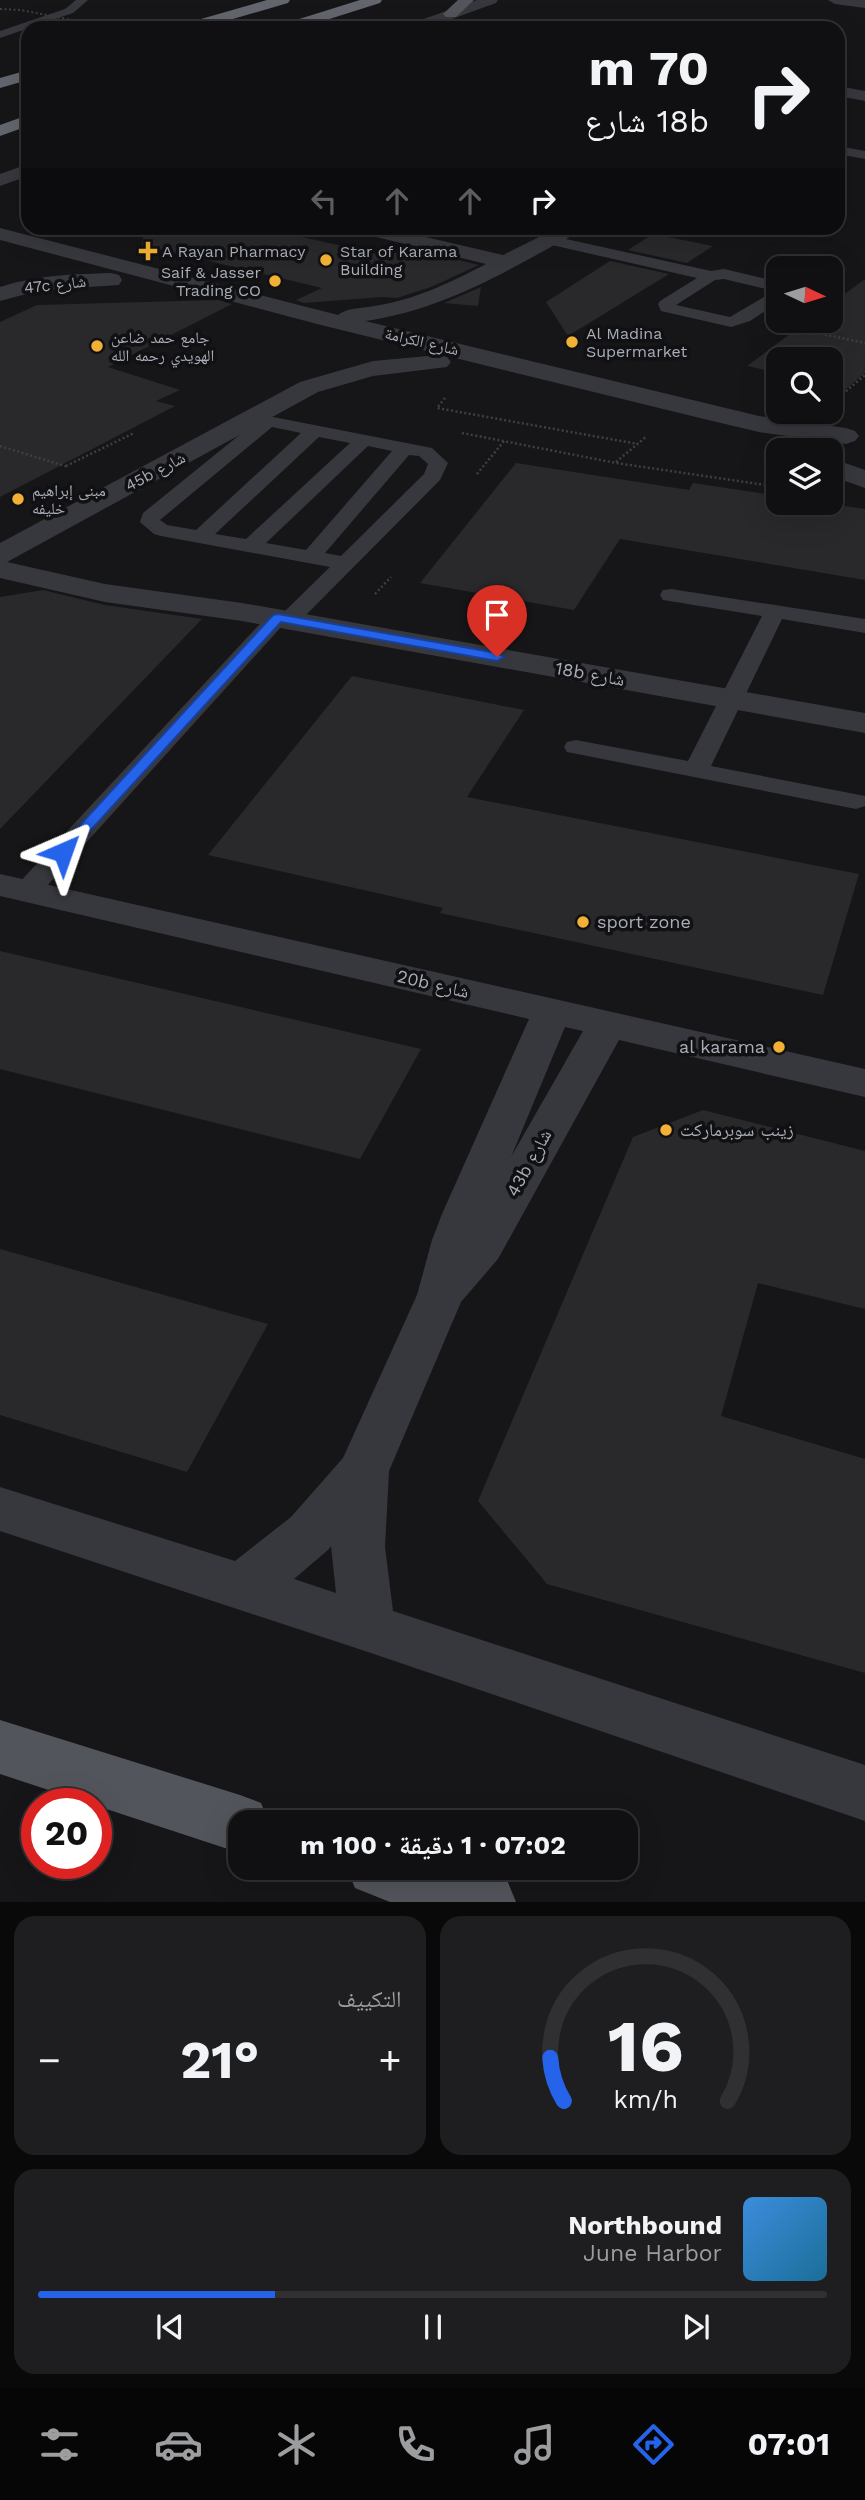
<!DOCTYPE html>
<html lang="ar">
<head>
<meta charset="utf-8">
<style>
	:root { --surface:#101012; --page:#1e1e20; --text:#f1f3f6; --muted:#9c9d9f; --line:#303032; --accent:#2563eb }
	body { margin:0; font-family:"Work Sans","Noto Naskh Arabic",sans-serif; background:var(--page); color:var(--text); direction:rtl; height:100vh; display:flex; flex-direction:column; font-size:26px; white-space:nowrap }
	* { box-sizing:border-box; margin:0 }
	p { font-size:23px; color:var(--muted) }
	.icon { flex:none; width:38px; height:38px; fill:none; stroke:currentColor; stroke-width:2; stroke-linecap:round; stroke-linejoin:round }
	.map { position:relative; height:1902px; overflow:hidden; direction:ltr }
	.sheet { display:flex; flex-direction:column; gap:14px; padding:14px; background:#09090a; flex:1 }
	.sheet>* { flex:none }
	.guide { position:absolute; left:21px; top:21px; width:824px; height:214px; border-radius:21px; box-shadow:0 7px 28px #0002,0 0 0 2px var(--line); direction:rtl; background:#101012; color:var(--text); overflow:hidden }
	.needle { width:46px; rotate:94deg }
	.fabs { position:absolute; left:766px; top:256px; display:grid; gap:14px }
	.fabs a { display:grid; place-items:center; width:77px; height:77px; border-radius:14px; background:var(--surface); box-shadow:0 7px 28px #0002,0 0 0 2px var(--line); font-size:35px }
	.speed { position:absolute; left:21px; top:1788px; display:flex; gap:14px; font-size:35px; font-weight:700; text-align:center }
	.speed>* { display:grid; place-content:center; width:91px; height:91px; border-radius:50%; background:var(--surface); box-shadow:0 7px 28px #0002,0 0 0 2px var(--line); line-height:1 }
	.speed .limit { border:10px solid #d22; background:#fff; color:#111 }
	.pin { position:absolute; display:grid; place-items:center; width:60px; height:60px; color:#fff; margin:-72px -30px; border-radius:50% 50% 50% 0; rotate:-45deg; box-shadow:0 0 7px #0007 }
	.pin .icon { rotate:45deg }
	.me { position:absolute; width:77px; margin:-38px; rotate:43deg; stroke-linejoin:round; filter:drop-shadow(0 0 5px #0008) }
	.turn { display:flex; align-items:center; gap:24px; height:147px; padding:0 21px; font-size:32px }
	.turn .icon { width:91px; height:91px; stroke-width:2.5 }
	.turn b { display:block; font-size:49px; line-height:60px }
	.lanes { display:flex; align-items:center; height:66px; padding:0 21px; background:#0003; justify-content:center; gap:35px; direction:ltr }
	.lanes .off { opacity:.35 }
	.big { font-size:52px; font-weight:700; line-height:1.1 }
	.sheet .tile { flex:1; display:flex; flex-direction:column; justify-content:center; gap:10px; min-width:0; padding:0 24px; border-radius:21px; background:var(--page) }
	.sheet .dial { align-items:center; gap:0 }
	.dial svg { height:182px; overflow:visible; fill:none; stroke:var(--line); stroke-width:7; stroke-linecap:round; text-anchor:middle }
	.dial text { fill:var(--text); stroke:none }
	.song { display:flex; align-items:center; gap:21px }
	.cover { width:84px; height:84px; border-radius:10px; background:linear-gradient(135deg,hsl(210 70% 55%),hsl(200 70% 35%)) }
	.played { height:7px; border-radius:4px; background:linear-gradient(90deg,var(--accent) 30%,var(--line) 30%) }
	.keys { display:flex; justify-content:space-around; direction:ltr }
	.heat { display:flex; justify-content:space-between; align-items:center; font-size:38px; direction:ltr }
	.sheet .tiles { flex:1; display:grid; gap:14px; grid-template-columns:1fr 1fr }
	.tile:last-child { grid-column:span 2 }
	.trip { position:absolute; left:228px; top:1810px; width:410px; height:70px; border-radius:21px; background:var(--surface); box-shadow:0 7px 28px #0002,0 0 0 2px var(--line); font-weight:700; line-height:70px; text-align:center; direction:rtl }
	.menu { display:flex; height:112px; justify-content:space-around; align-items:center; background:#060607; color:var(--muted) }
	.menu .icon { width:49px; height:49px }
	.menu .selected { color:var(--accent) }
	.menu b { font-size:32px; color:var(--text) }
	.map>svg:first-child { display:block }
	.building { fill:#29292c }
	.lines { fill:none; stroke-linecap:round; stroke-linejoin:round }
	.path { stroke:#3d3f44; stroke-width:2.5; stroke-dasharray:2 2.5; stroke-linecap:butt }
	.lane { fill:#37383d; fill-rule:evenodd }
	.street { fill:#37383d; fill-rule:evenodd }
	.primary { fill:#53555c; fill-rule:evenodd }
	.highway { fill:#63666e; fill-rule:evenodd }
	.path-bridge { stroke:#3d3f44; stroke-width:2; stroke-dasharray:2 2.5; stroke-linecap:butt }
	.route { fill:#2563eb; stroke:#184099; stroke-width:2 }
	.poi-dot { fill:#f2b134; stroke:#111113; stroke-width:2.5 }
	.labels { text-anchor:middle; stroke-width:7; stroke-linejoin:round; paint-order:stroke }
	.far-poi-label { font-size:16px; fill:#a8adb8; stroke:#111113; text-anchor:start }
	.far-street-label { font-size:16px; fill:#a8adb8; stroke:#111113 }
	.street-label { font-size:18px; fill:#a8adb8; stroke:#111113 }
	.poi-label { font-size:18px; fill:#a8adb8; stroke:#111113; text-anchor:start }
</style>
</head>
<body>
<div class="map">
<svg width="865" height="1902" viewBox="0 0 865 1902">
	<rect width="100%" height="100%" fill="#161618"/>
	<!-- building -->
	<g class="building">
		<polygon points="144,228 262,228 387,256 407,247 479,265 431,287 397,298 382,297 304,303 296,300 322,288 142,245"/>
		<polygon points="653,234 713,246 687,263 628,250"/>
		<polygon points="610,261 669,274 568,336 546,302"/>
		<polygon points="865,279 865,373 846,389 831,385 831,359 779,359 779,373 747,366 809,320 831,320 831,304"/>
		<polygon points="481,287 478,306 444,303 451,300"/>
		<polygon points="218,300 232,304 108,367 180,390 156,401 175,406 0,497 0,322 37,305"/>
		<polygon points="516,463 689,490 693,483 779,496 779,502 819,502 865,509 865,580 620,539 574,610 420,583"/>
		<polygon points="43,590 105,605 202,619 0,829 0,597"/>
		<polygon points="352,676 524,710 467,797 859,874 823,995 440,913 443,908 208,855"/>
		<polygon points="0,951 421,1049 360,1159 0,1069"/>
		<polygon points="703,1110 865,1151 865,1309 758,1283 721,1416 865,1459 865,1673 547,1584 478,1501 633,1137"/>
		<polygon points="0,1249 268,1324 187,1472 0,1415"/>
	</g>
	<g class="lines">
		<!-- path -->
		<g class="path">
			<polyline points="794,328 865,343"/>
			<polyline points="839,397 865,375"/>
			<polyline points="445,398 437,408 638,444"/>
			<polyline points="462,433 616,463 779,487"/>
			<polyline points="0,446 68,467"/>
			<polyline points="616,462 647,436"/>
			<polyline points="66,466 134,433"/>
			<polyline points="477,474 504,441"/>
			<polyline points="375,594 391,577"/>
		</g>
		<!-- lane -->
		<g class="lane">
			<polygon points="76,0 88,0 73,13 0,38 0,31 65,9"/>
			<polygon points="429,19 437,19 455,28 440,28 429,23"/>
			<polygon points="838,146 865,151 865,159 838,154"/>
			<path d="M548,235L711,271L724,269L779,282V302L750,321L731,327L661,311L658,304L660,301L697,278L543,243L540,240ZM724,279L774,291L730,317L676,305L715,280Z"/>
			<path d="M253,413L432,448L448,463L440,480L296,625H283L37,897L27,899L17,897L14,891L17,885L270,613H283L330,567L161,536L154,534L140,522L143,513L253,424L244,418ZM272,427L301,433L196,530L167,525L160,520ZM319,437L350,443L246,539L215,534ZM368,446L392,451L306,550L266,543ZM409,455L419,456L428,464L424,474L341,556L325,553Z"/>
			<polygon points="671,589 865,619 865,633 782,619 711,766 865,796 865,806 856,809 567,752 564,747 567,742 576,740 688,761 762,616 663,600 660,595 663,590"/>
		</g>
		<!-- street -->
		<g class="street">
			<polygon points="477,0 498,0 496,3 427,28 404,28 407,25"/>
			<polygon points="828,0 865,0 865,8 835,4"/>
			<polygon points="838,86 865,91 865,101 838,96"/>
			<polygon points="28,164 28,176 0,186 0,174"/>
			<path d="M0,228L338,315C346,308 363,308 374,306C415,300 449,283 486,264L356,232L353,228H387L503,255L557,228H582L579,232C507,270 447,309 365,321L759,416L846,428L855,431L859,436L855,441L846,444L759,432L704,419L321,325L0,240Z"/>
			<path d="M111,273L119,275L122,280L119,285L41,290L0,301V287C36,275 73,274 111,273Z"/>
			<polygon points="439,355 447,357 451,362 447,367 373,376 318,392 7,562 105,584 242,603 865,713 865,733 242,621 105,602 0,578 0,543 300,382 373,361"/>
			<polygon points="831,458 865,470 865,488 831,476"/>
			<path d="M0,874L865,1069V1097L619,1040L498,1259L461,1302L389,1471L385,1547L393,1611L865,1765V1821L368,1652L0,1531V1487L235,1561L291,1517L343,1458L417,1295L432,1240L442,1214L529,1019L0,896ZM565,1027L583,1031L511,1157ZM331,1546L336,1593L294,1579L329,1549Z"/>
		</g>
		<!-- primary -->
		<g class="primary">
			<polygon points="458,0 474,0 456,17 446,17 443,14"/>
			<polygon points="0,1720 240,1795 261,1803 269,1822 240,1822 240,1853 0,1774"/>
			<polygon points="346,1867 473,1867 507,1880 516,1902 390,1902 355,1888"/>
		</g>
		<!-- highway -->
		<g class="highway">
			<polygon points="267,0 290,0 288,3 202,28 177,28 180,25"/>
			<polygon points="360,0 382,0 380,3 301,28 277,28 280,25"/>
			<polygon points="28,70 28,80 0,88 0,78"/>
			<polygon points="28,115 28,126 0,136 0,125"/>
		</g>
		<!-- path-bridge -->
		<polyline class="path-bridge" points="0,9 21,10 113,28"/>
	</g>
	<!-- route -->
	<polygon class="route" points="278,614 497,653 504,657 497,661 281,622 68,855 58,855 56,852 58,849 273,615"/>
	<!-- markers -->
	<g class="poi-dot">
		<path d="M144.5 240.5h7v7h7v7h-7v7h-7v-7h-7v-7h7z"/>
		<circle cx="326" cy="260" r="7"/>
		<circle cx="275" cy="281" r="7"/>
		<circle cx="572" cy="342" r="7"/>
		<circle cx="97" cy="346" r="7"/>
		<circle cx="18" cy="499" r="7"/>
		<circle cx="583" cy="922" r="7"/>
		<circle cx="779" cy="1047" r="7"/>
		<circle cx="666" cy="1130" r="7"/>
	</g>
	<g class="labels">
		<!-- far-poi labels -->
		<g class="far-poi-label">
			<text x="162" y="257">A Rayan Pharmacy</text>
			<text x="340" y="257">Star of Karama<tspan x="340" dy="18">Building</tspan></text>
			<text x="261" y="278" text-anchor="end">Saif &amp; Jasser<tspan x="261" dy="18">Trading CO</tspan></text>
			<text x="586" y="339">Al Madina<tspan x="586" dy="18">Supermarket</tspan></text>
			<text x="111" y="343">جامع حمد ضاعن<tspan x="111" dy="18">الهويدي رحمه الله</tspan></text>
			<text x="32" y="496">مبنى إبراهيم<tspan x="32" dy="18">خليفه</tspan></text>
		</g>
		<!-- far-street labels -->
		<g class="far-street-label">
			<text transform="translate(55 284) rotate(-6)" y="6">47c شارع</text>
			<text transform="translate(422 341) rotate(13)" y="6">شارع الكرامة</text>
			<text transform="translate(155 471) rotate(-28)" y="6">45b شارع</text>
		</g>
		<!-- street labels -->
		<g class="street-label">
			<text transform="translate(590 674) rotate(10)" y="6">18b شارع</text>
			<text transform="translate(433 984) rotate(13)" y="6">20b شارع</text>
			<text transform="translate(529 1163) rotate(-61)" y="6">43b شارع</text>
		</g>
		<!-- poi labels -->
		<g class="poi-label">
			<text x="597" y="928">sport zone</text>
			<text x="765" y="1053" text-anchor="end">al karama</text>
			<text x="680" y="1136">زينب سوبرماركت</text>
		</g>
	</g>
</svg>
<div class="fabs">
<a><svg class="needle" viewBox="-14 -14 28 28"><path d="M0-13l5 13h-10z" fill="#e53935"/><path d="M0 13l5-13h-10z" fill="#9c9d9f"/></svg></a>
<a><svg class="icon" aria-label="search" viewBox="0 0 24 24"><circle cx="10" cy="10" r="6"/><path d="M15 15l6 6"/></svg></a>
<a><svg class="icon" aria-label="layers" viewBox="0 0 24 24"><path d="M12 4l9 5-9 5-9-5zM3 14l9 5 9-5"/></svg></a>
</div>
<div class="speed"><div class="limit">20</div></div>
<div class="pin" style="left:497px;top:657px;background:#d93025"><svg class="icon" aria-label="arrive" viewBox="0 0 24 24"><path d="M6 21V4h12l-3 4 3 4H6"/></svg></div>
<svg class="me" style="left:63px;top:852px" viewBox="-20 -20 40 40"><path d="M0-17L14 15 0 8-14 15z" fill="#2563eb" stroke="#fff" stroke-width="4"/></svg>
<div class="trip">07:02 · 1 دقيقة · 100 m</div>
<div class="guide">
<div class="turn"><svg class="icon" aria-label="right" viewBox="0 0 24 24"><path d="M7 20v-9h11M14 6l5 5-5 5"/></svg><div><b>70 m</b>18b شارع</div></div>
<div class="lanes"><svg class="icon off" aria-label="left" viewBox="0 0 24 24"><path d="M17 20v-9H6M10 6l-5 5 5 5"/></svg><svg class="icon off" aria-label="ahead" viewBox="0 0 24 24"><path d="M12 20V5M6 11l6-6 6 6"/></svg><svg class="icon off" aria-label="ahead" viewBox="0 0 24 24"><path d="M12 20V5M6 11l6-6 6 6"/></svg><svg class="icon" aria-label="right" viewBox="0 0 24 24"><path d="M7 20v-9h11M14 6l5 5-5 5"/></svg></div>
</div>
</div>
<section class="sheet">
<div class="tiles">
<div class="tile dial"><svg viewBox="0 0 100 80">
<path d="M14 69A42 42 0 1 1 86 69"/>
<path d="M14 69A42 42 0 0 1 8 50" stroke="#2563eb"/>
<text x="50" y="56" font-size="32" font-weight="700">16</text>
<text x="50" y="72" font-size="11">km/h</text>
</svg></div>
<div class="tile"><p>التكييف</p>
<div class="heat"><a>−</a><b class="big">21°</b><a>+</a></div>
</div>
<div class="tile">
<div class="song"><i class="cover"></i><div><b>Northbound</b><p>June Harbor</p></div></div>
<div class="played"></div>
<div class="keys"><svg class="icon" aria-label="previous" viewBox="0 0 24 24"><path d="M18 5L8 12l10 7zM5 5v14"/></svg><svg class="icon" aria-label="pause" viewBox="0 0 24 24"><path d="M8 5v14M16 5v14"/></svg><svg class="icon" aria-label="next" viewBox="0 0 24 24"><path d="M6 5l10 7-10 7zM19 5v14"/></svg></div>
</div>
</div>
</section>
<nav class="menu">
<b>07:01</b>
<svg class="icon selected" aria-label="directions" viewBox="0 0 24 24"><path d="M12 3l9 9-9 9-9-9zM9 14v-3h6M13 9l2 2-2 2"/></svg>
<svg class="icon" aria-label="music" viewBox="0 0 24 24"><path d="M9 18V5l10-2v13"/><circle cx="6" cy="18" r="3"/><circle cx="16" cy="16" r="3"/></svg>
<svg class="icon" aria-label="phone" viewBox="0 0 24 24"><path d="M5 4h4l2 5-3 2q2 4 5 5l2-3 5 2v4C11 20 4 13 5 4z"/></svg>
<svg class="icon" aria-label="climate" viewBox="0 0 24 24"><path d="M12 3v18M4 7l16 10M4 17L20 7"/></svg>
<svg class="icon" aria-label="car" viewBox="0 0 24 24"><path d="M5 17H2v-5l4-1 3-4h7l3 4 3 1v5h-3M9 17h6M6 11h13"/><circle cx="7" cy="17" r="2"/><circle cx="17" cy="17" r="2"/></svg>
<svg class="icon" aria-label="filters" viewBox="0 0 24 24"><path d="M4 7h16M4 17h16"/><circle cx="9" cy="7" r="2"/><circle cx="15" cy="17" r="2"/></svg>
</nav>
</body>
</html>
